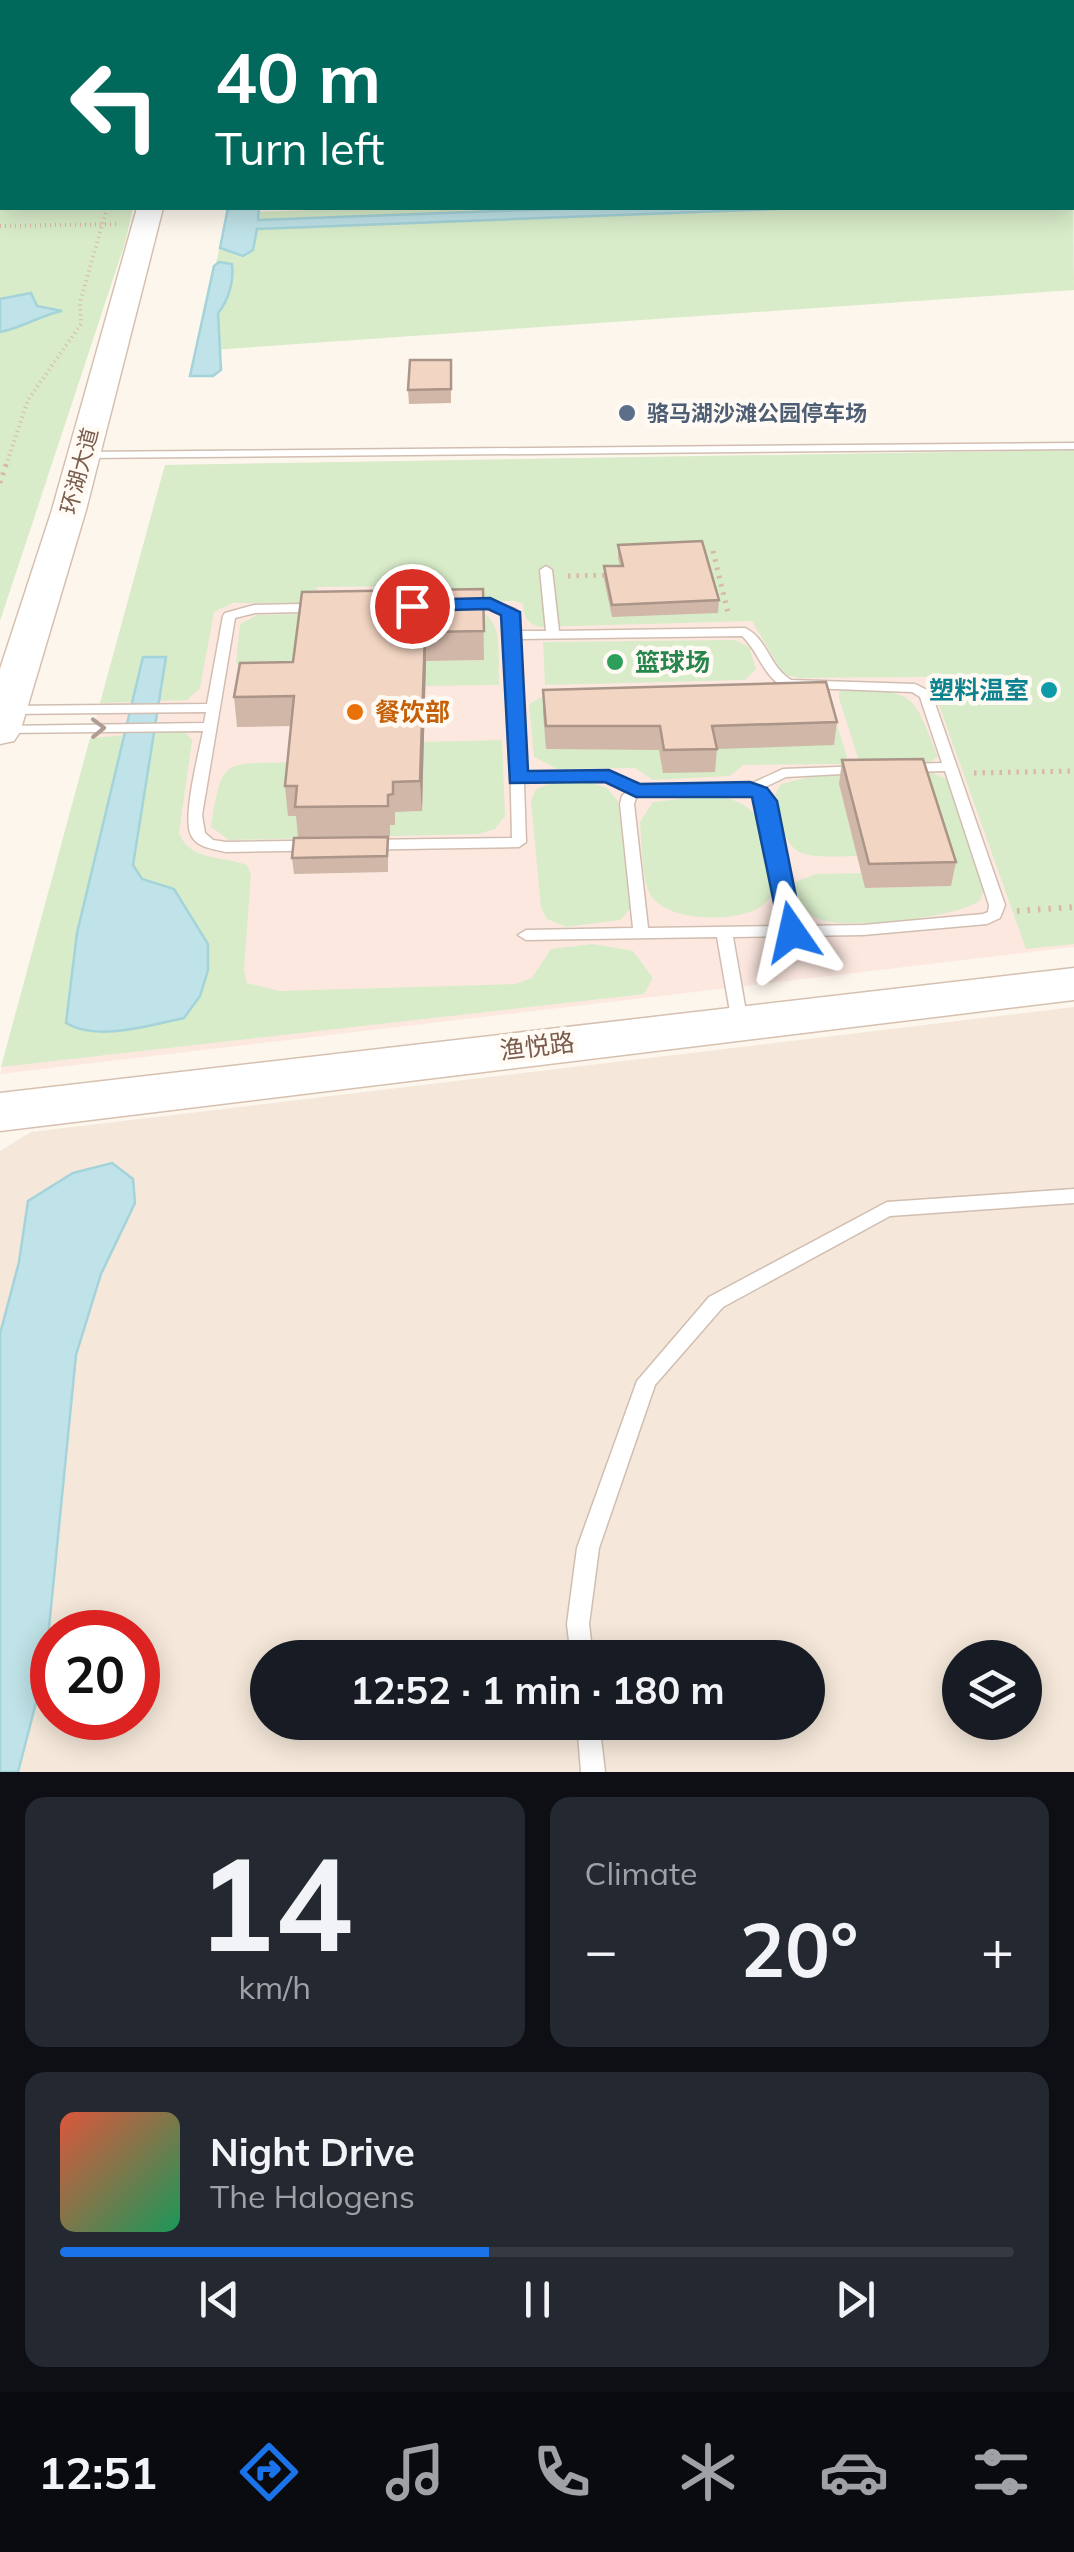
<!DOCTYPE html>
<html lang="en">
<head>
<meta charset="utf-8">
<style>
	:root { --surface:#171b24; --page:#242831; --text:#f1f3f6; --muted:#9ea1a6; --line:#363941; --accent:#1a73e8 }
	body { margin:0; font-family:Mulish,"Noto Sans SC",sans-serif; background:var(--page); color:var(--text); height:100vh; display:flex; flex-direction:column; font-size:38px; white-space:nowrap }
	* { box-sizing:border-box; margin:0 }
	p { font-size:32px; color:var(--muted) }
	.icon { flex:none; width:55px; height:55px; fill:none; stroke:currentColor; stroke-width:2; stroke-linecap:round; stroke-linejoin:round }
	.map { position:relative; height:1772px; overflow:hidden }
	.sheet { display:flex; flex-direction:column; gap:25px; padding:25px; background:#0d0f14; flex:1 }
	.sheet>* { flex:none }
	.hud { position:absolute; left:0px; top:0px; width:1075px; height:210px; box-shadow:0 5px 25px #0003; background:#00695c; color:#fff; overflow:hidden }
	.buttons { position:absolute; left:942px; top:1640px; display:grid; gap:20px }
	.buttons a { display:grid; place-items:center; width:100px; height:100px; border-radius:50%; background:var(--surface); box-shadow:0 5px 25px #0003; font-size:50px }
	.speed { position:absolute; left:30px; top:1610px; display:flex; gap:20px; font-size:50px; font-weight:700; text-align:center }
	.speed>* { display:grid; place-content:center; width:130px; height:130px; border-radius:50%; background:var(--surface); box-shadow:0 5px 25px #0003; line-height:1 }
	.speed .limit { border:15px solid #d22; background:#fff; color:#111 }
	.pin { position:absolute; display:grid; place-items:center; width:85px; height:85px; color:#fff; margin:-42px; border:5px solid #fff; border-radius:50%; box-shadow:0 2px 10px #0007 }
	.me { position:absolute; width:110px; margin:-55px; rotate:349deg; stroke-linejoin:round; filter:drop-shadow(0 0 8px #0008) }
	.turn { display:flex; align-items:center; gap:35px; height:210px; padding:0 50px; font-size:45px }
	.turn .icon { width:130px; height:130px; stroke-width:2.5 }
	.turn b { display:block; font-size:70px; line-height:85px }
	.big { font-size:75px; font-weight:700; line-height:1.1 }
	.sheet .card { flex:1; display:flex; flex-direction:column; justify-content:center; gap:15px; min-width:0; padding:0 35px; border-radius:20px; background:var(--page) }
	.sheet .dial { align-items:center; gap:0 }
	.dial b { font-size:130px; line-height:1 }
	.song { display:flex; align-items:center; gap:30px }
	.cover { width:120px; height:120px; border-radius:15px; background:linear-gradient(135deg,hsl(10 70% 55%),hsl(150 70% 35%)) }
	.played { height:10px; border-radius:5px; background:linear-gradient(90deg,var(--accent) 45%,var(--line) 45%) }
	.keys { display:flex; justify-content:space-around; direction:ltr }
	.heat { display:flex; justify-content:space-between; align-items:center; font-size:55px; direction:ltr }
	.sheet .tiles { flex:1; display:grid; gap:25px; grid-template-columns:1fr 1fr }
	.card:last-child { grid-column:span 2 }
	.trip { position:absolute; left:250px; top:1640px; width:575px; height:100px; border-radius:50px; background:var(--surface); box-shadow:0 5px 25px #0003; font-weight:700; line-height:100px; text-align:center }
	.tabs { display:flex; height:160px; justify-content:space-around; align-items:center; background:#090b0e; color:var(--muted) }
	.tabs .icon { width:70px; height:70px }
	.tabs .current { color:var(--accent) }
	.tabs b { font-size:45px; color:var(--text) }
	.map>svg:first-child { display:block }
	.residential { fill:#f5e8da; fill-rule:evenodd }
	.commercial { fill:#fde8e0 }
	.green { fill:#d8ecc9 }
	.water { fill:#bfe3e8; stroke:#a5d3da; stroke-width:2.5 }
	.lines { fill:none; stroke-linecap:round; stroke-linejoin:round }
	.lane-casing { stroke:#d1beb0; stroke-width:3 }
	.secondary-casing { stroke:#d6c0b0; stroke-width:3 }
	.path-far2 { stroke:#d9b8a5; stroke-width:4; stroke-dasharray:1 4; stroke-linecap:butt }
	.path-far1 { stroke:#d9b8a5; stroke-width:5; stroke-dasharray:2.5 6; stroke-linecap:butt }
	.path { stroke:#d9b8a5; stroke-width:6; stroke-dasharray:2.5 8; stroke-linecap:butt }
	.lane { fill:#fff; fill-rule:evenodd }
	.secondary { fill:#fff; fill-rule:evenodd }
	.wall { fill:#d1b7a8 }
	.shaded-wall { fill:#aa9588 }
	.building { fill:#f3d5c3; stroke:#aa9588; stroke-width:2.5 }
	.oneway { stroke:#af9d94 }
	.route { fill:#1a73e8; stroke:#114b97; stroke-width:2.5 }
	.service-dot { fill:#5c6f8a; stroke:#fffaf3; stroke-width:4 }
	.leisure-dot { fill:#2e9e5b; stroke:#fffaf3; stroke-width:4 }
	.culture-dot { fill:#0f9aa8; stroke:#fffaf3; stroke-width:4 }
	.food-dot { fill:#e8710a; stroke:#fffaf3; stroke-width:4 }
	.labels { text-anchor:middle; stroke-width:9; stroke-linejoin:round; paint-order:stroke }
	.far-service-label { font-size:22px; font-weight:bold; fill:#4e5e75; stroke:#fffaf3; text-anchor:start }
	.far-street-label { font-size:22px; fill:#7a5c4d; stroke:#fffaf3 }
	.leisure-label { font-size:25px; font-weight:bold; fill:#27864d; stroke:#fffaf3; text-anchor:start }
	.culture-label { font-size:25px; font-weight:bold; fill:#0d838f; stroke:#fffaf3; text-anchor:end }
	.food-label { font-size:25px; font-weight:bold; fill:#c56008; stroke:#fffaf3; text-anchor:start }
	.street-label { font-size:25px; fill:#7a5c4d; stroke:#fffaf3 }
</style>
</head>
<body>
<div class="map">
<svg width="1074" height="1772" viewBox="0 0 1074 1772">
	<rect width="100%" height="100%" fill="#fdf6ec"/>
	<!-- residential -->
	<path class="residential" d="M1074,1007V1772H0V1151L31,1132ZM52,1632H138V1718H52ZM268,1658H808V1722H268ZM960,1658H1025V1722H960Z"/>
	<!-- commercial -->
	<polygon class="commercial" points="1074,450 1074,947 0,1074 165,465"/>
	<!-- green -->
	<g class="green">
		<polygon points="0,0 192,0 2,2 2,208 133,208 125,243 0,621"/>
		<polygon points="1073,186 1074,290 197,351 227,213 370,208 1072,208"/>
		<path d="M1074,450V944L1026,949L929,677L799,678L783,674L752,621L539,627C526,622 524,617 523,604L515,601L414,602V586L317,587L314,603H233L214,612L200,688L187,700L100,703L165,465Z"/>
		<path d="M475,609C506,617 497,657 499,685L426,686V661L484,660L483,617L299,672L246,669L236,663L240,624L257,615Z"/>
		<polygon points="735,640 749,647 756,669 745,680 545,685 543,642"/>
		<path d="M845,689C916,692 912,691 938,757L929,762L859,761L839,698V692Z"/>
		<polygon points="818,690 829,698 847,757 841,764 743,765 730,776 653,780 635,768 557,769 534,757 529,704 542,697"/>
		<path d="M176,731L186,733L192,740L179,833C189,861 224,856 247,865L251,875L244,970L247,983L279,991L515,984L532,978L551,949L593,944L633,951L653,978L644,994L1,1067L90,738Z"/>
		<path d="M502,740L505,816L495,829L478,834L229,840L211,827C222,754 225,765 294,762L347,815V826L394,825L395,812L422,811L424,742Z"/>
		<path d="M931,772L946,779L984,890L980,900C961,918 844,930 819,919C806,914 800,902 794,890L795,882L816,874L861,873L866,888L951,886L839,784L857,856C793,858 787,859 775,794L781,784L821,774Z"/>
		<polygon points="585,781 607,788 618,801 630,909 620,920 566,927 547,919 541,908 531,801 536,789 552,783"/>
		<path d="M715,795C771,806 766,838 776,886C773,893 770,900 763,905C741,924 662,923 649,892C641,873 642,842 640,822L653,802Z"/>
	</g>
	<!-- water -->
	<g class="water">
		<polygon points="228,208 259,208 258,220 578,208 801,208 257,229 253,250 243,256 220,248"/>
		<path d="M219,262L232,264C234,280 229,300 218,313L221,370L213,376H190L214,266Z"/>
		<path d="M31,293L37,306L62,311C38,316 25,327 0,332V299Z"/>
		<path d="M143,657H166L133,865L142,879L174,889L208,944V970L200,996L184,1018C150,1025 97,1042 66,1023L77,933Z"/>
		<polygon points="112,1163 133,1179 135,1203 101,1274 76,1355 45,1668 18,1772 0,1772 0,1334 19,1262 28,1201 73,1173"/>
	</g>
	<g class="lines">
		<defs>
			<g id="lane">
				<polygon points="1074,443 1074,449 83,458 78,455 83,452"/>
				<path d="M546,566L552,570L559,631L745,628C768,639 769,667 791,680L915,684L931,692L1005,905L1000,918L987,924L863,935L733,937L748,1023L746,1027H734L732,1023L717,937L526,940L518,935L526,930L633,928L620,804L622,796L627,791L606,780L524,782L526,842L519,847L226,852C214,849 197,848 191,835C182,817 199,753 203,731L0,733V727L5,726L204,723L206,712L8,714L1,710L8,706L207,704L223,616L225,613L254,605L490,600L515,609L520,631H546L540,570ZM489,608L505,614L507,622L512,838L226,842L213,840L205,833L202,815L235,618L255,613ZM742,636C759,652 762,674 783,687L912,692L920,697L942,763L908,764L901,768L908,772L945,771L989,905L988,912L983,914L863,925L799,926L773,801L763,788L786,777L860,773L867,769L865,766L783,769L748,785L640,787L609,772L524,774L520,639ZM749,793L755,795L759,801L783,926L648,928L634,804L636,798L640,795Z"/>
				<polygon points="1074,1189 1074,1203 890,1216 723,1307 655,1385 599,1548 589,1624 593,1658 571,1658 567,1624 577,1548 637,1381 709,1297 887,1202"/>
				<polygon points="577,1722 599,1722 605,1772 581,1772"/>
			</g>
			<g id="secondary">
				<polygon points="972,0 992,0 993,2 973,2"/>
				<rect x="1072" y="125" width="2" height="16"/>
				<rect x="1072" y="163" width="2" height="14"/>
				<polygon points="137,208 163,208 86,510 20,732 14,741 0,744 0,669 52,510"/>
				<polygon points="1074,968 1074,1000 0,1131 0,1093"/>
			</g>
		</defs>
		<!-- lane casing -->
		<use href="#lane" class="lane-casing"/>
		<!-- secondary casing -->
		<use href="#secondary" class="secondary-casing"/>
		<!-- path-far2 -->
		<g class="path-far2">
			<polyline points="0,226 119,224"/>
			<polyline points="6,465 28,400 81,324 80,302 107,208"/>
		</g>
		<!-- path-far1 -->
		<g class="path-far1">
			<polyline points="0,483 7,462"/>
			<polyline points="713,551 728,613"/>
			<polyline points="568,576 610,575"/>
			<polyline points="974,773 1074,771"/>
		</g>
		<!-- path -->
		<polyline class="path" points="1017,911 1074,907"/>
		<!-- lane -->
		<use href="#lane" class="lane"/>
		<!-- secondary -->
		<use href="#secondary" class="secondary"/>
	</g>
	<!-- wall -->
	<g class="wall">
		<polygon points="451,360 451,403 409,404 408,390"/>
		<polygon points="618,545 719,600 718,613 612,617 604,579 604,566 620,566 618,558"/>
		<polygon points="483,589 484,660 426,661 422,811 395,812 395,825 390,825 390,836 298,837 296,816 288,816 285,786 291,726 237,727 234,697 293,662"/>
		<polygon points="543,690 837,722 834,745 717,749 715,772 663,773 659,750 546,749 543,713"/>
		<polygon points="842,760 956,862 951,886 865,888 839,784"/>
		<polygon points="388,837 388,872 294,874 292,858"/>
	</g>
	<!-- shaded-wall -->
	<polygon class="shaded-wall" points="425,632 426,661 422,811 420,781"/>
	<!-- building -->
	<g class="building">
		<rect x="335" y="0" width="575" height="2"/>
		<polygon points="410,360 451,360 451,389 408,390"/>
		<polygon points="702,541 719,600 612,605 604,566 623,566 618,545"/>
		<polygon points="483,589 484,631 425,632 420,781 393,782 393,794 388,795 388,806 295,807 297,786 285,786 294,696 234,697 240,663 293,662 302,592"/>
		<polygon points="826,682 837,722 712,726 717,749 664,750 660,726 546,726 543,690"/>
		<polygon points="923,759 956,862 869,864 842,760"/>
		<polygon points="388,837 387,856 292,858 294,838"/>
	</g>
	<!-- one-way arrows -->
	<defs><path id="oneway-chevron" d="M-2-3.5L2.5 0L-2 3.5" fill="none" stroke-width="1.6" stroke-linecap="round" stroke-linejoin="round" transform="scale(2.5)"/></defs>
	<use class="oneway" href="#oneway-chevron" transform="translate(98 728) rotate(-1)"/>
	<!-- route -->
	<polygon class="route" points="490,598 520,612 528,771 609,770 640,784 750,782 767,788 777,801 803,932 800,937 792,939 780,932 752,797 636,797 605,782 510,783 501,615 488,609 412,611 402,606 412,600"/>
	<!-- markers -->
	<circle class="service-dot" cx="627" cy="413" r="10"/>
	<circle class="leisure-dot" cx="615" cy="662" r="10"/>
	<circle class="culture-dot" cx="1049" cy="690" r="10"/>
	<circle class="food-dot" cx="355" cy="712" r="10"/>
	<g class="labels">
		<!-- far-service labels -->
		<g class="far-service-label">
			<text x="647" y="421">骆马湖沙滩公园停车场</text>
		</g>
		<!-- far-street labels -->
		<g class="far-street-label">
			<text transform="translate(79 471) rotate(-75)" y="8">环湖大道</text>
		</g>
		<!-- leisure labels -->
		<g class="leisure-label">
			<text x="635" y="671">篮球场</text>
		</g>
		<!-- culture labels -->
		<g class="culture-label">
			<text x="1029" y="699">塑料温室</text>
		</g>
		<!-- food labels -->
		<g class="food-label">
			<text x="375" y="721">餐饮部</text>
		</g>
		<!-- street labels -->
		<g class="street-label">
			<text transform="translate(537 1046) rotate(-7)" y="9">渔悦路</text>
		</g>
	</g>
</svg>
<div class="buttons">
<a><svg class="icon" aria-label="layers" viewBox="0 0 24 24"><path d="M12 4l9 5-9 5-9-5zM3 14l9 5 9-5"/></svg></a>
</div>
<div class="speed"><div class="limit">20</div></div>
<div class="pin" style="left:412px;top:606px;background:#d93025"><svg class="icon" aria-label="arrive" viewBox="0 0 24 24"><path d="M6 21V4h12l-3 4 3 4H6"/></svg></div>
<svg class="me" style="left:792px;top:932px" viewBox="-20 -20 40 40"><path d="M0-17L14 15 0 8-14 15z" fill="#1a73e8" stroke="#fff" stroke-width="4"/></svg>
<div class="trip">12:52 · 1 min · 180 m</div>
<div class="hud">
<div class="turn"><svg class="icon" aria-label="left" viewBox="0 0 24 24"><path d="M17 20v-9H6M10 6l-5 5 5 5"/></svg><div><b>40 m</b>Turn left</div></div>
</div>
</div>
<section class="sheet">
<div class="tiles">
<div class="card dial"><b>14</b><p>km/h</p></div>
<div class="card"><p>Climate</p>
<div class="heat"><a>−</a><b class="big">20°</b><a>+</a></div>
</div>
<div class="card">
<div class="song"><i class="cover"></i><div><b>Night Drive</b><p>The Halogens</p></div></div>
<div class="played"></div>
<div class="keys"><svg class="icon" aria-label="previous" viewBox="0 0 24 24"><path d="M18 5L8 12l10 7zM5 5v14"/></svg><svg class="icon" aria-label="pause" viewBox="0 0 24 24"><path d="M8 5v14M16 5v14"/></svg><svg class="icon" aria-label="next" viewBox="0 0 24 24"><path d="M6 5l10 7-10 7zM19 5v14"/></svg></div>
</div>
</div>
</section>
<nav class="tabs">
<b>12:51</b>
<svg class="icon current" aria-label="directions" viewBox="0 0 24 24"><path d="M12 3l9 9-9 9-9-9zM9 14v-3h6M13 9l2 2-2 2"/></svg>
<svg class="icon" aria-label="music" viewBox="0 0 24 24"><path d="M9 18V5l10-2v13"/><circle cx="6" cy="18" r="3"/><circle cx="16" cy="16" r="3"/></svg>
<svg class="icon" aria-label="phone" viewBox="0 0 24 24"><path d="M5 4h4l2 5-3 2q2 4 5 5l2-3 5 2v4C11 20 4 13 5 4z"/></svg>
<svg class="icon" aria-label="climate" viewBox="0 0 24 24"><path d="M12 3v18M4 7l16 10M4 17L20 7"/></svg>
<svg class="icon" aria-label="car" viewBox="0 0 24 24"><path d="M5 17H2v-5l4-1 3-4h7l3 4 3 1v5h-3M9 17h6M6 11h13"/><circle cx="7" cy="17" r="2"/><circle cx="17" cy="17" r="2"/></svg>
<svg class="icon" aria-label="filters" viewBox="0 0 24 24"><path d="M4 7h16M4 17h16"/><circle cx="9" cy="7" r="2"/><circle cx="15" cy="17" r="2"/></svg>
</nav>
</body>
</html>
